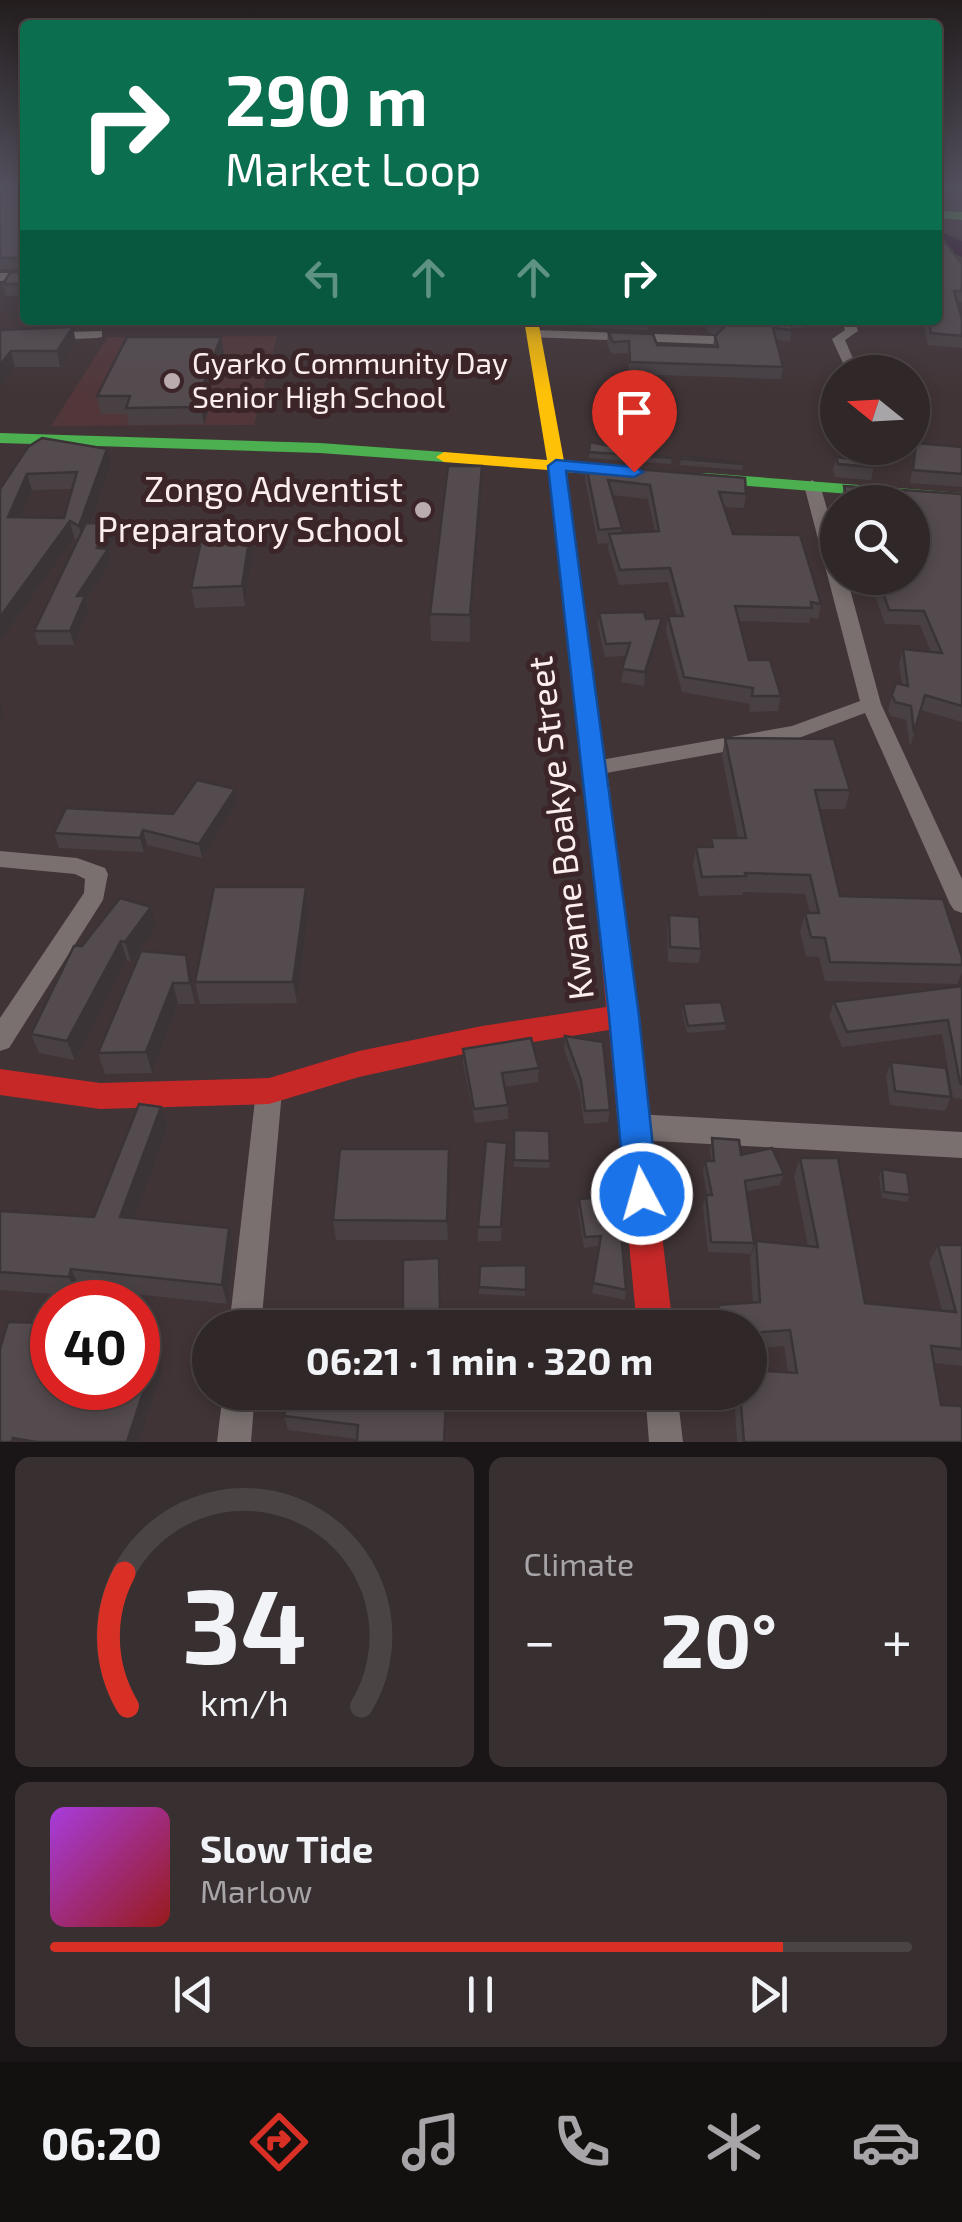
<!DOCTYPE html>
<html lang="en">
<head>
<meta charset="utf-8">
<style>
	:root { --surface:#302728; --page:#382f30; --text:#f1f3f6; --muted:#a8a5a8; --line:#4b4445; --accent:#d93025 }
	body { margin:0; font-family:"Exo 2",sans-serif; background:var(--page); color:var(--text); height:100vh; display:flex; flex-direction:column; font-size:38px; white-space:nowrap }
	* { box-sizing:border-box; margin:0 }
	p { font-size:32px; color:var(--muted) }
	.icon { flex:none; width:55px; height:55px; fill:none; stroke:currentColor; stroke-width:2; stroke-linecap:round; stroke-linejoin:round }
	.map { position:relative; height:1442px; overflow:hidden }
	.drawer { display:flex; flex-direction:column; gap:15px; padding:15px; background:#1a1516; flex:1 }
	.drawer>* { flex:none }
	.top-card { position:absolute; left:20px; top:20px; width:922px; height:305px; border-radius:10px; box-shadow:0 5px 15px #0003,0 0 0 2px var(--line); background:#0b6e4f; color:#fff; overflow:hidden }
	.needle { width:65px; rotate:288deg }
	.buttons { position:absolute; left:820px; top:355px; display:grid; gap:20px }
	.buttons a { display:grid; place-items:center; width:110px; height:110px; border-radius:50%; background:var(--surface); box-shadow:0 5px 15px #0003,0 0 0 2px var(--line); font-size:50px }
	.speed { position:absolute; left:30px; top:1280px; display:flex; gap:20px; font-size:50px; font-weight:700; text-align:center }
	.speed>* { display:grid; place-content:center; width:130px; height:130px; border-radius:50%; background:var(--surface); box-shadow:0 5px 15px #0003,0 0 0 2px var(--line); line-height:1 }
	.speed .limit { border:15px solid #d22; background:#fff; color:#111 }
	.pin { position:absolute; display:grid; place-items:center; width:85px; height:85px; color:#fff; margin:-102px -42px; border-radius:50% 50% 50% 0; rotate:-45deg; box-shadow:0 0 10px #0007 }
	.pin .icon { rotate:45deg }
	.me { position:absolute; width:110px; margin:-55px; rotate:354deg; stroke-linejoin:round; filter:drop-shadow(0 0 8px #0008) }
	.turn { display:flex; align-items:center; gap:35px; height:210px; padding:0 40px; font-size:45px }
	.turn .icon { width:130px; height:130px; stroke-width:2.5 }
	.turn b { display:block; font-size:70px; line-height:85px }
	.lanes { display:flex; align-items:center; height:95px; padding:0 40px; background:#0003; justify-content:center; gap:50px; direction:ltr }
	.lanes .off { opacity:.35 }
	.big { font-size:75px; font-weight:700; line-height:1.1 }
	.drawer .card { flex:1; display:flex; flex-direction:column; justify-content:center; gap:15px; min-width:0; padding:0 35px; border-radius:15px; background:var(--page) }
	.drawer .dial { align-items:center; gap:0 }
	.dial svg { height:260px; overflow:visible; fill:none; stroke:var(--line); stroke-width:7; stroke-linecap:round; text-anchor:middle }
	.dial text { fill:var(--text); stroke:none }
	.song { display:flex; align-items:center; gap:30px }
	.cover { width:120px; height:120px; border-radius:15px; background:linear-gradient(135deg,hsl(280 70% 55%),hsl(0 70% 35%)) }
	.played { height:10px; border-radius:5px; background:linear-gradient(90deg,var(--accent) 85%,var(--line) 85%) }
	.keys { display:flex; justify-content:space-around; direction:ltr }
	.heat { display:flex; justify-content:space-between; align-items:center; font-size:55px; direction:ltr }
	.drawer .tiles { flex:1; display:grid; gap:15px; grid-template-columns:1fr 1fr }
	.card:last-child { grid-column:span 2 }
	.trip { position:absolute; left:192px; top:1310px; width:575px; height:100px; border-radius:50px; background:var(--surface); box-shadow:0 5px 15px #0003,0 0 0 2px var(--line); font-weight:700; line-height:100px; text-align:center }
	.tab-bar { display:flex; height:160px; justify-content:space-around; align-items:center; background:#131010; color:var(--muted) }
	.tab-bar .icon { width:70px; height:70px }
	.tab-bar .current { color:var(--accent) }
	.tab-bar b { font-size:45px; color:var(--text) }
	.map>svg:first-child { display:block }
	.built { fill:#51373a }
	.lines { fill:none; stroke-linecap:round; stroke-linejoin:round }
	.river { fill:#2b0e2a; fill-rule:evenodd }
	.street { fill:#79706f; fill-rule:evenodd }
	.fast { fill:#4caf50; fill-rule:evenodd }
	.slow { fill:#ffc107; fill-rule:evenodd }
	.jam { fill:#c62828; fill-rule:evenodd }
	.wall { fill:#484043; fill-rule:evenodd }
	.shaded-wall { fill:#3b3437 }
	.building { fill:#544b4e; stroke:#3b3437; stroke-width:2.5; fill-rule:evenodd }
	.route { fill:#1a73e8; stroke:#114b97; stroke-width:2.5 }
	.poi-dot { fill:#baacae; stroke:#3b2528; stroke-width:4 }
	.labels { text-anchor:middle; stroke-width:10; stroke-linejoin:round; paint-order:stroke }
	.far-poi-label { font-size:30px; fill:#fcedef; stroke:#3b2528; text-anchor:start }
	.poi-label { font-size:35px; fill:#fcedef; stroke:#3b2528; text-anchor:end }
	.street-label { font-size:35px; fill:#fcedef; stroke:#3b2528 }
</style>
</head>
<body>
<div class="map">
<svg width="962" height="1442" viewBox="0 0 962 1442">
	<rect width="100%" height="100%" fill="#403436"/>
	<!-- built -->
	<polygon class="built" points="277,336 254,425 51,426 108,337"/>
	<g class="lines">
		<!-- river -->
		<polygon class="river" points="938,230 962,241 962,257 938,246"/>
		<!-- street -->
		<g class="street">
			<polygon points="0,273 25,273 25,279 0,281"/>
			<polygon points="842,320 854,320 858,331 845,340 859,372 847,372 832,339 845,330"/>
			<polygon points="534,330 713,336 719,340 713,344 529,337 528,334"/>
			<polygon points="102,331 102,337 97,338 0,342 0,334"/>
			<polygon points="812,480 820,485 838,546 838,578 847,578 881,704 962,879 962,913 954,910 950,904 865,713 796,739 595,775 585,768 595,761 792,726 860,701 804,485"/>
			<polygon points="0,851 77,858 105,868 108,874 103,900 9,1048 0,1051 0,1018 84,893 85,879 75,874 0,867"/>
			<polygon points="269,1079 279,1083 282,1091 261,1328 229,1328 256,1091 259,1083"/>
			<polygon points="635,1114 962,1132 962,1158 635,1140 625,1136 621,1127 625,1118"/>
			<polygon points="223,1392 255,1392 251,1442 217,1442"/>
			<polygon points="645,1392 677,1392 683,1442 649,1442"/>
		</g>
		<!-- fast -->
		<g class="fast">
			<polygon points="938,211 962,212 962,220 938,218"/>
			<polygon points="0,433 320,443 444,452 452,457 444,462 320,453 0,443"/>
			<polygon points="706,473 962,493 962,503 700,482 700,474"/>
		</g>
		<!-- slow -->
		<polygon class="slow" points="524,320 538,320 564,461 625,466 634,471 625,476 565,472 610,793 606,799 590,799 586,793 548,470 444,462 436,457 444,452 547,460"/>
		<!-- jam -->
		<polygon class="jam" points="598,785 606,787 610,793 673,1328 637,1328 609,1030 482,1050 359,1077 269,1104 100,1109 0,1095 0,1069 100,1083 269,1078 359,1051 482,1026 606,1007 586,793 590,787"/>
	</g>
	<!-- wall -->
	<g class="wall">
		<polygon points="25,191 25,269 0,269 0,192"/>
		<polygon points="962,264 962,302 957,302 962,319 962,348 928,345 923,320 938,320"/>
		<polygon points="25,271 25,295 6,296 3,284"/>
		<polygon points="37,320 72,320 68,327 76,343 60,367 15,367 0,388 0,330 39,328"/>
		<polygon points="567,320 649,320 648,330 568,327"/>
		<polygon points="704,320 841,320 840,326 804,326 803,328 792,328 790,341 776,340 783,367 781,379 629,374 628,353 612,354 607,344 608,332 657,345 713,346 715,335 708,332"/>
		<polygon points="221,337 224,353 210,388 212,399 204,424 129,425 127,414 101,414 97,396"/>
		<polygon points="590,442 672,458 671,464 589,458"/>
		<polygon points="916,443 962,447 962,487 910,483"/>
		<path d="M28,447L111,465L90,523L112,524L115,537L108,549L111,562L86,601L89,610L74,645H38L34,631L78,540L74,538L0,642ZM73,489L64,518L20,517L32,490Z"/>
		<polygon points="836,457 875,462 871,480 835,477 833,469"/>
		<polygon points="681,459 743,464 742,470 680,465"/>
		<path d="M586,465L746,494L744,508L724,507L733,534L821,604L818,619L810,617L809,623L739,621L749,660L781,696L778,711L749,712L750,704L682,692L666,631L668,616H677L668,582L619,585L608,548L609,543L598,544L585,479ZM612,495L648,499L655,531L621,533L622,528Z"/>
		<polygon points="482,466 482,491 470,642 431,641 430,614"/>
		<polygon points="844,486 962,494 962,722 921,710 910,747 906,720 891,716 888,710 896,683 902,685 899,664 903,649 931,652 920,625 885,624 869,578 912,578 912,502 841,502"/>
		<polygon points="250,534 253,554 245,606 195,608 191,588"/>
		<polygon points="599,613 646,619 662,618 660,631 644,686 621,682 626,656 605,657 598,626"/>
		<polygon points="725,738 850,790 845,809 819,809 840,896 962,957 962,972 957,984 825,981 819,957 806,956 800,932 805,913 810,913 805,894 743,892 742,895 699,896 693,866 696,847 710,847 711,838 738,838 722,756"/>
		<polygon points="237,803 202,858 147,845 144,852 59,848 54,833"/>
		<polygon points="306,887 309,908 297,1003 200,1004 195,982"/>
		<polygon points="669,915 701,949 699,963 668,962 667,929"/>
		<polygon points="156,927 131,962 127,960 75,1060 39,1053 31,1034 82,946"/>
		<polygon points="186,955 192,977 195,1004 178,1004 152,1073 105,1074 98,1053"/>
		<polygon points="962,986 962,1099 953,1098 942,1034 842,1047 829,1016 834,1002"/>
		<polygon points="683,1004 726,1023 725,1030 687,1033 682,1012"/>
		<polygon points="565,1036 610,1110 608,1122 584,1124 580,1093 564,1049"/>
		<polygon points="463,1049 539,1068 538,1082 505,1087 508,1105 508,1119 475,1123 463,1063"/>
		<polygon points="891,1062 951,1097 945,1111 890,1105 886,1076"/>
		<polygon points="161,1107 168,1127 134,1218 234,1247 227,1304 80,1288 78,1296 0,1290 0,1211 94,1217"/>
		<polygon points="514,1130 550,1161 549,1168 514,1167"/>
		<polygon points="712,1138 741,1155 784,1174 780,1185 747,1191 754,1243 751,1254 708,1252 703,1206 706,1195 707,1195 703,1172 705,1161 711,1161 710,1149"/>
		<polygon points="507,1143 501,1241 478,1241 478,1227"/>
		<polygon points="449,1149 448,1240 336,1240 333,1220"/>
		<polygon points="800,1158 865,1303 942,1310 929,1262 938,1245 962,1245 962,1366 934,1363 941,1405 962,1442 737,1442 734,1392 750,1392 788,1372 784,1346 750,1349 750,1328 714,1328 713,1321 718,1305 753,1303 750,1259 756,1241 808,1246 794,1176"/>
		<polygon points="882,1169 910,1195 907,1202 882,1198 879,1176"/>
		<polygon points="618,1196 626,1290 625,1300 592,1293 599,1246 584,1248 578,1210 579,1199"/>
		<polygon points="526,1265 525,1296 479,1294 480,1266"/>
		<polygon points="290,1392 353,1392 352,1396 446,1399 445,1442 357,1442 357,1439 288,1430 284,1416"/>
	</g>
	<!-- shaded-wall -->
	<g class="shaded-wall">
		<polygon points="73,327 76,343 60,367 57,351"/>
		<polygon points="221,337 224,353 210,388 212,399 204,424 201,407 204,382"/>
		<polygon points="11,351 15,367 0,388 0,365"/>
		<polygon points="107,449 111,465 83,543 79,526"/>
		<polygon points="482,466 482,491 470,642 470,615"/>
		<polygon points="27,474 32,490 13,534 8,517"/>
		<polygon points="70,521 74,538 0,642 0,617"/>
		<polygon points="112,524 115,537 108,549 111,562 86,601 89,610 74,645 70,631 77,596 97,548"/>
		<polygon points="250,534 253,554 245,606 242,586"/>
		<polygon points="662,618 660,631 644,686 645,672"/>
		<polygon points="0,701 4,713 0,718"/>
		<polygon points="235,789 237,803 202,858 199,844"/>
		<polygon points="143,830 147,845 144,852 140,838"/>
		<polygon points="306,887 309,908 297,1003 293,982"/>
		<polygon points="151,907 156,927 131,962 125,942"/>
		<polygon points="121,941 127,960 75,1060 67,1041"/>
		<polygon points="186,955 192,977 195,1004 190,983"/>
		<polygon points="173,983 178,1004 152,1073 146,1052"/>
		<polygon points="161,1107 168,1127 128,1236 120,1217"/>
		<polygon points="449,1149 450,1170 448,1240 447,1221"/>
		<polygon points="229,1228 234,1247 227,1304 222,1285"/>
		<polygon points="71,1269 80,1288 78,1296 69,1277"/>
		<polygon points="47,1323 52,1334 52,1349 43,1336"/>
		<polygon points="156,1353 162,1369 139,1442 127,1442"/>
	</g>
	<!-- building -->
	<g class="building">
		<polygon points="25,191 25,270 22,258 0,258 0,192"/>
		<polygon points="938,234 962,264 962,291 954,291 962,319 962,336 931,333 928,320 938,320"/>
		<polygon points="25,271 25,284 3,284 10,273"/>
		<polygon points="709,320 792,320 792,330 773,328 783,367 630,362 629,341 613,342 608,332 653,334 657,345 718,347 715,336 724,327"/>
		<polygon points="73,327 57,351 11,351 0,365 0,330"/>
		<polygon points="127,337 221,337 204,382 209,382 201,407 126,408 130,396 97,396"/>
		<path d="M42,438L107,449L79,526L70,521L0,617V489L28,447ZM77,472L64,518L8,517L27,474Z"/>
		<polygon points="590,442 635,451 672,458 589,452"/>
		<polygon points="916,443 962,447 962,474 913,470"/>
		<polygon points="682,456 743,464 681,459"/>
		<polygon points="836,457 875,462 874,467 838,464"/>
		<polygon points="586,465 745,478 746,494 719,492 733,534 800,535 821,604 811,602 812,608 735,606 749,660 770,660 781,696 752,696 753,688 684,677 668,616 683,616 670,568 620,570 609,534 659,531 650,485 608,480 622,528 599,530"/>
		<polygon points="448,466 482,466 470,615 430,614"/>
		<polygon points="844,486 962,494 962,706 925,695 914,732 911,706 895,702 892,695 896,683 908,686 903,649 942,653 924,611 889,610 878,578 912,578 912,502 848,502"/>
		<polygon points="86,523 112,524 97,548 108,549 77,596 85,596 70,631 34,631"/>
		<polygon points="250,534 242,586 191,588 202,536"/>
		<polygon points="644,612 646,619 662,618 645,672 622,669 630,643 606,644 599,613"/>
		<polygon points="725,738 834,739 850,790 815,790 840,896 943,899 962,957 962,965 830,962 825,938 811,937 805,913 819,913 810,875 745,873 746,876 702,877 696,847 713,847 711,838 746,838"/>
		<polygon points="197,780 235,789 199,844 143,830 140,838 54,833 66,808 173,814"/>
		<polygon points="214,887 306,887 293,982 195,982"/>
		<polygon points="120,898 151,907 125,942 121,941 67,1041 31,1034 74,946 82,946"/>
		<polygon points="669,915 699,917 701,949 670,947"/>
		<polygon points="141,951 186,955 190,983 173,983 146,1052 98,1053"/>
		<polygon points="962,986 962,1084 960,1083 948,1020 847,1032 834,1002"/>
		<polygon points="721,1002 726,1023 688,1026 683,1004"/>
		<polygon points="565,1036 603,1042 610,1110 585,1111 581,1080"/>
		<polygon points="531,1038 539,1068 502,1073 508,1105 474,1109 463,1049"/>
		<polygon points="891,1062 946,1068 951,1097 895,1091"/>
		<polygon points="139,1104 161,1107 120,1217 229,1228 222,1285 71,1269 69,1277 0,1272 0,1211 94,1217"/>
		<polygon points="514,1130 549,1131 550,1161 514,1160"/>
		<polygon points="712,1138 739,1140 741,1155 772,1148 784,1174 745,1181 754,1243 711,1242 706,1195 712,1195 705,1161 714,1161"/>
		<polygon points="486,1141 507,1143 501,1227 478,1227"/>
		<polygon points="340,1149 449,1149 447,1221 333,1220"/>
		<polygon points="800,1158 838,1158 865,1303 956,1312 938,1245 962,1245 962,1349 931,1346 941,1405 962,1406 962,1442 744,1442 740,1392 750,1392 750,1370 797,1373 790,1330 750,1333 750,1328 722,1328 718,1305 760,1302 756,1241 818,1247"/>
		<polygon points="882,1169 907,1173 910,1195 884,1192"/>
		<polygon points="618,1196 626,1290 593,1283 601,1236 585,1237 579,1199"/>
		<polygon points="439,1258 440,1312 530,1314 530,1328 403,1328 403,1260"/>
		<polygon points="526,1265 526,1290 479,1287 480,1266"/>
		<polygon points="8,1322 47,1323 43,1336 52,1337 52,1388 138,1388 138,1350 156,1353 127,1442 36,1442 13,1438 12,1442 0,1442 0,1349"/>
		<polygon points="290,1392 347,1392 347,1396 402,1397 402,1392 442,1392 442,1399 446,1399 444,1442 357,1442 358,1425 284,1416"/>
	</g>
	<!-- sky -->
	<linearGradient id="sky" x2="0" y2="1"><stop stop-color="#231d1e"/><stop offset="0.48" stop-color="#53505d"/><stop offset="1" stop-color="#53505d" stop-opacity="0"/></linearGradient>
	<rect width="962" height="392" fill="url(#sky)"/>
	<!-- route -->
	<polygon class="route" points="556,460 634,467 643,472 634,477 566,471 639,1016 658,1194 653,1205 642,1210 630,1205 625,1194 609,1016 548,466"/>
	<!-- markers -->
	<g class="poi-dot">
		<circle cx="172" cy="381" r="10"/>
		<circle cx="423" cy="510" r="10"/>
	</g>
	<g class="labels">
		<!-- far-poi labels -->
		<g class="far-poi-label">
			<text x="192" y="374">Gyarko Community Day<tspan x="192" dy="34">Senior High School</tspan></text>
		</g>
		<!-- poi labels -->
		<g class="poi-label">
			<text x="403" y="502">Zongo Adventist<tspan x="403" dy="40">Preparatory School</tspan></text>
		</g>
		<!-- street labels -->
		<g class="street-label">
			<text transform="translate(561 828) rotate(-97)" y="12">Kwame Boakye Street</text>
		</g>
	</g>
</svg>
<div class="buttons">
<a><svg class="needle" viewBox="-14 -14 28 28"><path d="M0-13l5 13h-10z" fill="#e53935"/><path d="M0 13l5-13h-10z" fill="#a8a5a8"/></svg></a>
<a><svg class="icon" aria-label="search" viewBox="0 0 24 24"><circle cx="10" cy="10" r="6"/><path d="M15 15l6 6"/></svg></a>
</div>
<div class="speed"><div class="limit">40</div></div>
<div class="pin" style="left:634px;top:472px;background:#d93025"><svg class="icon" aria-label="arrive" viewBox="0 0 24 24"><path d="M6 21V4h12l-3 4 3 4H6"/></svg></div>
<svg class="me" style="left:642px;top:1194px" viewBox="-20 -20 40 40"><circle r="17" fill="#1a73e8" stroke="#fff" stroke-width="3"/><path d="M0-11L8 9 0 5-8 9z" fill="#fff"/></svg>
<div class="trip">06:21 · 1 min · 320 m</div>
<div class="top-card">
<div class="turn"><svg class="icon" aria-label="right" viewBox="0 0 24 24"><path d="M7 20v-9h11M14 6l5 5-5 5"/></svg><div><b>290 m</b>Market Loop</div></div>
<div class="lanes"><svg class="icon off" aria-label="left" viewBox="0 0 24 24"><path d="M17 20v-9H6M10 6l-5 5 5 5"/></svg><svg class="icon off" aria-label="ahead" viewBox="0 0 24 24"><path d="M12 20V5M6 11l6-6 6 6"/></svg><svg class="icon off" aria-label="ahead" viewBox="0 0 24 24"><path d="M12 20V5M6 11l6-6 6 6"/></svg><svg class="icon" aria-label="right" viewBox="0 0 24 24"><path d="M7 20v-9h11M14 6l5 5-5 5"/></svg></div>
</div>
</div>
<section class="drawer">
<div class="tiles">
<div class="card dial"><svg viewBox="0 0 100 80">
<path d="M14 69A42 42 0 1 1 86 69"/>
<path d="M14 69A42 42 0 0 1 13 28" stroke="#d93025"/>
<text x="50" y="56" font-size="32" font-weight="700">34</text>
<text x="50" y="72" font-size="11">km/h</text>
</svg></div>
<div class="card"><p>Climate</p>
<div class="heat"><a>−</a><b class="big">20°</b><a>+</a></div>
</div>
<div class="card">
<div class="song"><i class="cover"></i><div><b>Slow Tide</b><p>Marlow</p></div></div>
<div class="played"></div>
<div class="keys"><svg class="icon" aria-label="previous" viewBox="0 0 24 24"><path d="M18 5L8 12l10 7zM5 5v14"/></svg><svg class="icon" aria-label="pause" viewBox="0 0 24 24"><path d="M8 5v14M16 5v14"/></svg><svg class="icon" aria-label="next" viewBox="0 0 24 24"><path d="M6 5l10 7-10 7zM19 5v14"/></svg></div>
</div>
</div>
</section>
<nav class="tab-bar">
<b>06:20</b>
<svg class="icon current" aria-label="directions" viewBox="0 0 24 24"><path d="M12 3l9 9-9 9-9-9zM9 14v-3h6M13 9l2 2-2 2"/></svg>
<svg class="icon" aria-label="music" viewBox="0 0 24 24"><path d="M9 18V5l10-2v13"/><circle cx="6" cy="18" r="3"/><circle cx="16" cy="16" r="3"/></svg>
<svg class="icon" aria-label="phone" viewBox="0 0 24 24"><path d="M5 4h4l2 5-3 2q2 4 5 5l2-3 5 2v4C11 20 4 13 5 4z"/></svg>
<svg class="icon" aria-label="climate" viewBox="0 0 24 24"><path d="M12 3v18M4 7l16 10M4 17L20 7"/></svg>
<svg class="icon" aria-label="car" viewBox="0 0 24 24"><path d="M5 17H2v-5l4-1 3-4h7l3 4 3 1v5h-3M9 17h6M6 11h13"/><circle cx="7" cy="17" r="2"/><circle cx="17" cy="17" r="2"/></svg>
</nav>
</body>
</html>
